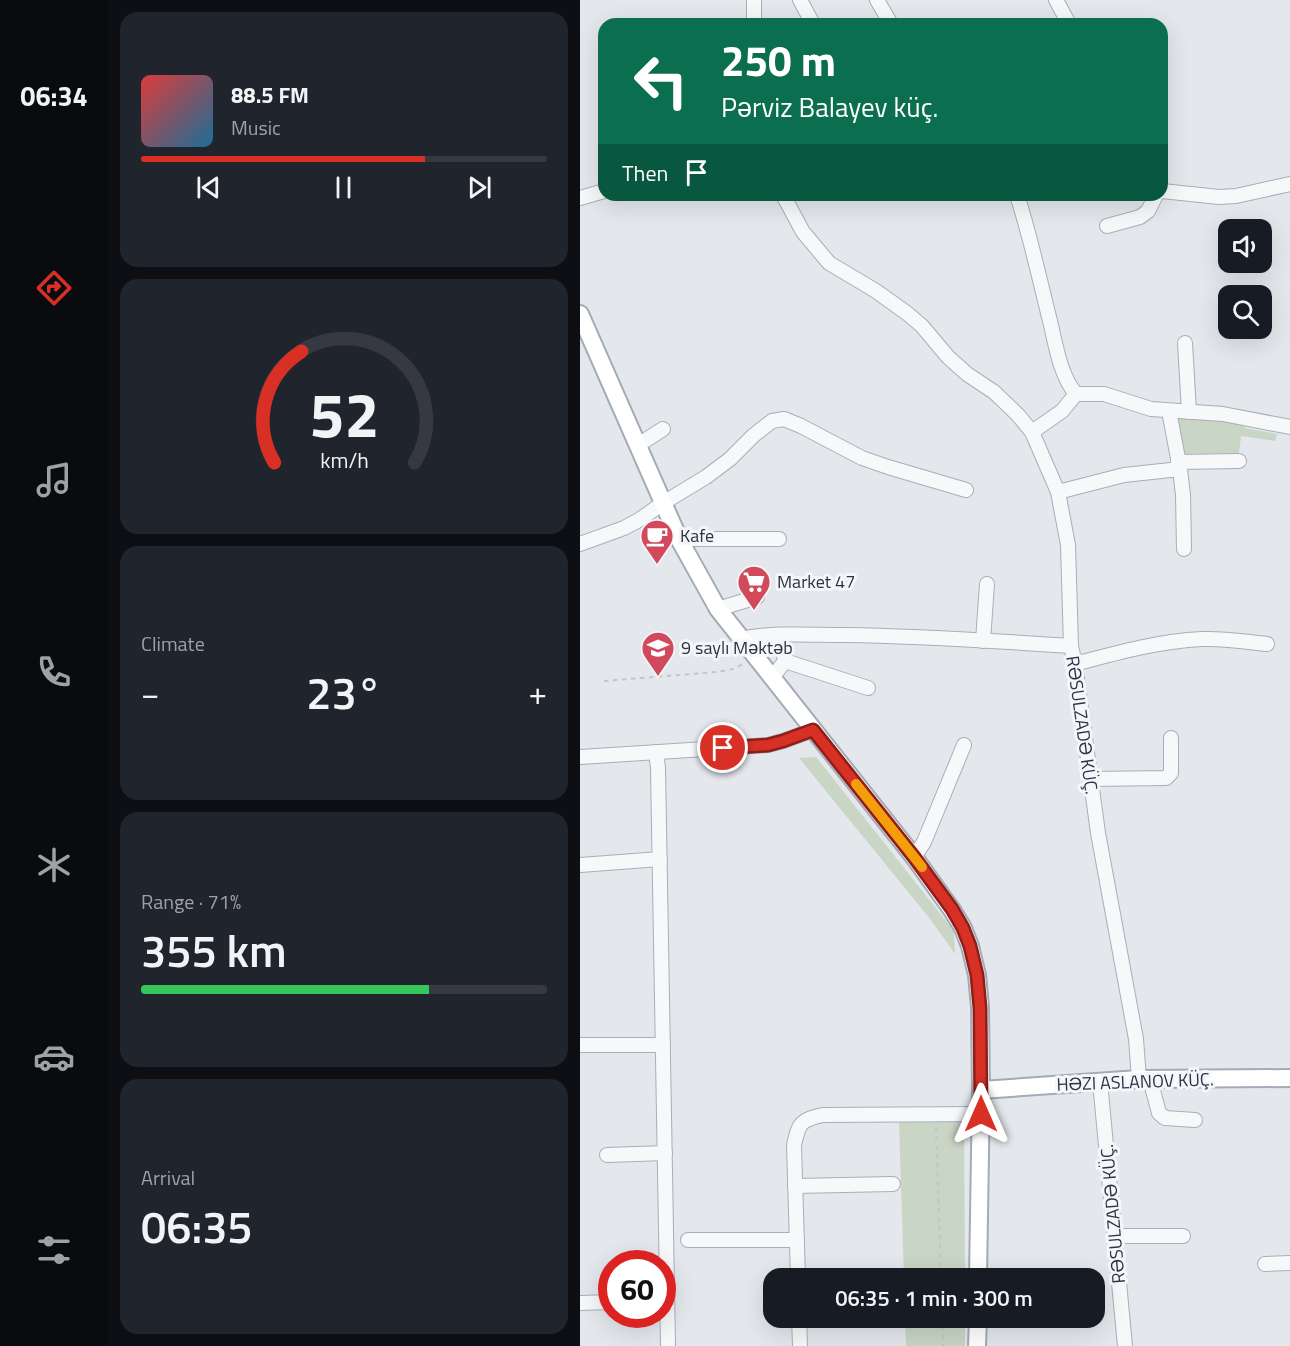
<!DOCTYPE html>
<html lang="en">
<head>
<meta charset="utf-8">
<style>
	:root { --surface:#171b24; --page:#20242c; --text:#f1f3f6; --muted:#9ea1a6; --line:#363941; --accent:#d93025 }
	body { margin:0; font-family:"Titillium Web",sans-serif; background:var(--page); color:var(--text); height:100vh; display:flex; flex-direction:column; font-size:22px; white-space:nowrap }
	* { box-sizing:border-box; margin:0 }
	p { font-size:20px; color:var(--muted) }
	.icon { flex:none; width:33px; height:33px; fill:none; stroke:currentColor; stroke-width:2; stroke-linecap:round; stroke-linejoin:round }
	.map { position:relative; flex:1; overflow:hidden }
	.side { display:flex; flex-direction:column; gap:12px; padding:12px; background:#0d0f14; width:472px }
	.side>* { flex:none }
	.hud { position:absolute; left:18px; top:18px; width:570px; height:183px; border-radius:18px; box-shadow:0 6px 24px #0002; background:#0b6e4f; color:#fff; overflow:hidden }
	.tools { position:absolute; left:638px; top:219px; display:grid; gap:12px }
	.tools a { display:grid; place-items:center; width:54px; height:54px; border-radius:12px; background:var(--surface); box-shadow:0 6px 24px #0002; font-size:30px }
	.speed { position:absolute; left:18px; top:1250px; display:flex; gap:12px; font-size:30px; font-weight:700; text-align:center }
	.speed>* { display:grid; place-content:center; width:78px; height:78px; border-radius:50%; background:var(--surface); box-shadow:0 6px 24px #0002; line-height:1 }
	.speed .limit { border:9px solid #d22; background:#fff; color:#111 }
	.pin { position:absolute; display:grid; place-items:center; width:51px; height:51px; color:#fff; margin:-26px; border:3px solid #fff; border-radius:50%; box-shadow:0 2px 6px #0007 }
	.me { position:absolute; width:66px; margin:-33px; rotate:0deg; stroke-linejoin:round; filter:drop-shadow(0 0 4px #0008) }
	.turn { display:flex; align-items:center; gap:21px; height:126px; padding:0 24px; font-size:27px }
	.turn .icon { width:78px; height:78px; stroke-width:2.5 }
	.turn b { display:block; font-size:42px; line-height:51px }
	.then { display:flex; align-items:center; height:57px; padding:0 24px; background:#0003; gap:12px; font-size:22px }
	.big { font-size:45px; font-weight:600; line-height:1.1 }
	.side .card { flex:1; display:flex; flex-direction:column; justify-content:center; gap:9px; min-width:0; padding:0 21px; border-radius:18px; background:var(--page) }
	.side .dial { align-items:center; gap:0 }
	.dial svg { height:156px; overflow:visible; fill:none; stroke:var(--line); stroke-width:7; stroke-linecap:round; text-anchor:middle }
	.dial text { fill:var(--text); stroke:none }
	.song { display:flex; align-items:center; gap:18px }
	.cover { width:72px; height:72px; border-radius:9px; background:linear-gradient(135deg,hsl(0 70% 55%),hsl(200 70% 35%)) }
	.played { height:6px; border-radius:3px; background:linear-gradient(90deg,var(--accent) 70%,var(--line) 70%) }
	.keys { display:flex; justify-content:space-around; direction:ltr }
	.heat { display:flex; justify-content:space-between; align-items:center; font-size:33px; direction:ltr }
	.charge { height:9px; border-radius:4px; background:linear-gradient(90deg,#34c759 71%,var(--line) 0) }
	.trip { position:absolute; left:183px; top:1268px; width:342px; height:60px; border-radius:18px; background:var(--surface); box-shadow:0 6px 24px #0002; font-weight:600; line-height:60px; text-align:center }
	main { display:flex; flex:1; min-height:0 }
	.menu { display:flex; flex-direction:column; width:108px; justify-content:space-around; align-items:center; background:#090b0e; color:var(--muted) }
	.menu .icon { width:42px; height:42px }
	.menu .active { color:var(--accent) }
	.menu b { font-size:27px; color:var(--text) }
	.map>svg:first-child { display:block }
	.green { fill:#c9d6c5 }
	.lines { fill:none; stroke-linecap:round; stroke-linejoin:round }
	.minor-casing { stroke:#a9aeb7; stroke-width:16 }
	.major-casing { stroke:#a3abb8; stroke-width:20 }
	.path { stroke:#c2c5cb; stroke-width:2; stroke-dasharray:4.5 4.5; stroke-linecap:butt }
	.minor { stroke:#f7f8fa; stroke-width:14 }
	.major { stroke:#fff; stroke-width:16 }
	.route-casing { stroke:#8d1f18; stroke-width:15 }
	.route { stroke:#d93025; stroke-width:10 }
	.slow { stroke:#f59e0b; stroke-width:10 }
	.labels { text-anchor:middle; stroke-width:6; stroke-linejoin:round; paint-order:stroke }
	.poi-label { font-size:18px; fill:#2b3445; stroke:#f4f6f9; text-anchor:start }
	.street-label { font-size:18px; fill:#2b3445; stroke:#f4f6f9 }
</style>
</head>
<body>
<main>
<nav class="menu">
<b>06:34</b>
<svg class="icon active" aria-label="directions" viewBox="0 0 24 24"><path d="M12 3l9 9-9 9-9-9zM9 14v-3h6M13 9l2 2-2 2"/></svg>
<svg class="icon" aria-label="music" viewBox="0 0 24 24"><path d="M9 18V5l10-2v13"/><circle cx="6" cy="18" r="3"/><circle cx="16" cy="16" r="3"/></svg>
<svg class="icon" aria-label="phone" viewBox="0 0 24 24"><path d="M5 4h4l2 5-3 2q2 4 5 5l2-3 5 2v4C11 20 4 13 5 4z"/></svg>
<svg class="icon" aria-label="climate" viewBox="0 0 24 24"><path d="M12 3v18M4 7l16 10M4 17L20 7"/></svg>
<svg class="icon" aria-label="car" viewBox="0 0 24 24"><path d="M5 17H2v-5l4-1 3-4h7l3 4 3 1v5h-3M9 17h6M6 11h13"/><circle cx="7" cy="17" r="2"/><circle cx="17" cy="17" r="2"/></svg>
<svg class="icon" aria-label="filters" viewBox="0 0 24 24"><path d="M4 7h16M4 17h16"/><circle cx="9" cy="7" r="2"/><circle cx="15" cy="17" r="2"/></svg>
</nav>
<section class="side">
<div class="card">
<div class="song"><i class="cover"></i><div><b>88.5 FM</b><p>Music</p></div></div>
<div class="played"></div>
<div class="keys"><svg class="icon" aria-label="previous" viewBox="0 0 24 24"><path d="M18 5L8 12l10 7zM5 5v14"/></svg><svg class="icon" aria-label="pause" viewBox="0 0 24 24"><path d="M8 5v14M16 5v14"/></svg><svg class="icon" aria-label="next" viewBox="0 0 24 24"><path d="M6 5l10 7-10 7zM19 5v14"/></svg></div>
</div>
<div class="card dial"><svg viewBox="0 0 100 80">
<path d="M14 69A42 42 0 1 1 86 69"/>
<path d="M14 69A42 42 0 0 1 28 12" stroke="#d93025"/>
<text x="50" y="56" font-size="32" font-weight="700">52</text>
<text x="50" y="72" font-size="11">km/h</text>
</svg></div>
<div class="card"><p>Climate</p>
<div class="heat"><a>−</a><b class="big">23°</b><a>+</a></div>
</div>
<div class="card"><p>Range · 71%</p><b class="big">355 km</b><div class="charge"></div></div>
<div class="card"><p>Arrival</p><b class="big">06:35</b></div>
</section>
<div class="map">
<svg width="710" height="1346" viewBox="0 0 710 1346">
	<rect width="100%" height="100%" fill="#e4e7ec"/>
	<!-- green -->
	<g class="green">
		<polygon points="596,417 661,421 665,428 697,434 695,441 661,436 659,453 602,454"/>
		<polygon points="236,757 374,931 375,954 351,920 219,758"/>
		<polygon points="319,1121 384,1122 385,1278 324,1278"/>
		<polygon points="325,1317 385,1317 385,1346 326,1346"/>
	</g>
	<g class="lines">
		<defs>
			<g id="minor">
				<polyline points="220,0 233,24"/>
				<polyline points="297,0 311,24"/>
				<polyline points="476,0 489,24"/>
				<polyline points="174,24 174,0"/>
				<polyline points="582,191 639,197 656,196 710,184"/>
				<polyline points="203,195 223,232 249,263 296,291 328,314 342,326 368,357 387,374 414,392 438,415 452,432"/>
				<path d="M437,195C451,238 460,282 471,325C476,347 481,377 496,394L482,411L452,432L478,492L488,545L491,646L495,664L518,833L556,1039L559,1079"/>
				<polyline points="0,198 24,191"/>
				<polyline points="527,226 560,217 568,211 576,195"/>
				<polyline points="605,343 609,412"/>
				<polyline points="496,394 524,394 571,409 643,414 710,427"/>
				<polyline points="589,411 600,469 603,495 604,549"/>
				<polyline points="58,445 83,429"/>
				<polyline points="598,462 659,461"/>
				<polyline points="478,492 544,475 600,469"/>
				<polyline points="99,539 199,539"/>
				<polyline points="0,544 44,528 59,520 83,503 126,477 150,459 174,435 192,421 204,419 221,426 282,458 308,467 386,490"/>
				<polyline points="138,609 177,597"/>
				<path d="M160,639C194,632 231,635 266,635C341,636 416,641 491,646"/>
				<polyline points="403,641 407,584"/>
				<polyline points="205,661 288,688"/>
				<path d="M495,664C536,653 579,641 622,639C644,638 666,642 687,644"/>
				<polyline points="192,678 205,661 200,635"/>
				<polyline points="76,752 78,768 88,1346"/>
				<polyline points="0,757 188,745 203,741 233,730"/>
				<polyline points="510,779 586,778 591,773 591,738"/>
				<polyline points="334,857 344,842 384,745"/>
				<polyline points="0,865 80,859"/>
				<polyline points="0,1045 83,1045"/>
				<polyline points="570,1079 579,1113 585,1118 615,1120"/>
				<polyline points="520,1082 545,1346"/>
				<polyline points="27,1155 85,1153"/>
				<polyline points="215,1186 313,1184"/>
				<polyline points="535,1236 603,1236"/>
				<polyline points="108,1240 217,1240"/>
				<polyline points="685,1264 710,1263"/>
				<path d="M218,1278L214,1145C219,1123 220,1120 243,1115L401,1114"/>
				<polyline points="0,1303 32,1302"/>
				<polyline points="219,1317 220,1346"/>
			</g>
			<g id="major">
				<polyline points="0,314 99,539 138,609 334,857 372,910 383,928 390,946 397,975 400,1007 401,1090 398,1278"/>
				<polyline points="401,1090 559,1079 710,1078"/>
				<polyline points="397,1346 398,1317"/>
			</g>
		</defs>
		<!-- minor casing -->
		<use href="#minor" class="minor-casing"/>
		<!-- major casing -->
		<use href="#major" class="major-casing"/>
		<!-- path -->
		<g class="path">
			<polyline points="24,681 136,672 153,669 165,663"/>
			<polyline points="356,1127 361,1278"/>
			<polyline points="362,1317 363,1346"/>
		</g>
		<!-- minor -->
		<use href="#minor" class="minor"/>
		<!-- major -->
		<use href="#major" class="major"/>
	</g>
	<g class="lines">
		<defs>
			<polyline id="route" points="143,748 188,745 203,741 233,730 334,857 372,909 383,928 390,946 397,975 400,1008 401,1114"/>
		</defs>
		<!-- route casing -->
		<use href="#route" class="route-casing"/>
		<!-- route -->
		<use href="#route" class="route"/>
		<!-- slow -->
		<polyline class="slow" points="276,784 342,867"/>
	</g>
	<!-- icons -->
	<defs>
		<symbol id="cafe-pin" viewBox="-11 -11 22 30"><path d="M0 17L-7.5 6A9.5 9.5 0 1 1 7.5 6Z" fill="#d1495b" stroke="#f4f6f9"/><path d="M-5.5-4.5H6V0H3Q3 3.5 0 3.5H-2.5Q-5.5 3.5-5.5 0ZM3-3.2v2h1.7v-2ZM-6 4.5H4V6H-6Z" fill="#fff"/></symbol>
		<symbol id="supermarket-pin" viewBox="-11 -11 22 30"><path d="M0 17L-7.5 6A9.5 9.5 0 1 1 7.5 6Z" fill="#d1495b" stroke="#f4f6f9"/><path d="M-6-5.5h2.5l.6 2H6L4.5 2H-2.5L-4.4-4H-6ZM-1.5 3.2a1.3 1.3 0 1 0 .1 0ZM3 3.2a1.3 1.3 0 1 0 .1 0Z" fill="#fff"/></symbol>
		<symbol id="school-pin" viewBox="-11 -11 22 30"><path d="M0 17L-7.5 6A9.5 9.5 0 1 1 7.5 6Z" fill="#d1495b" stroke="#f4f6f9"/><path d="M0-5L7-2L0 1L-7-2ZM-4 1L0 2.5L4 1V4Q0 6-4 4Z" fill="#fff"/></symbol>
	</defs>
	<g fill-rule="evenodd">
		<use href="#cafe-pin" x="58" y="517" width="38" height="52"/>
		<use href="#supermarket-pin" x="155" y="563" width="38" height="52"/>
		<use href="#school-pin" x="59" y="629" width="38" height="52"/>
	</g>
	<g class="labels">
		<!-- poi labels -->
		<g class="poi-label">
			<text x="100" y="542">Kafe</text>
			<text x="197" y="588">Market 47</text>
			<text x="101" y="654">9 saylı Məktəb</text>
		</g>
		<!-- street labels -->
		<g class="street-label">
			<text transform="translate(502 725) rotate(82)" y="6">RƏSULZADƏ KÜÇ.</text>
			<text transform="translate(555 1082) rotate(-2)" y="6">HƏZI ASLANOV KÜÇ.</text>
			<text transform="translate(533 1214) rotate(-95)" y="6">RƏSULZADƏ KÜÇ.</text>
		</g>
	</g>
</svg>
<div class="tools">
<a><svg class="icon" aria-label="sound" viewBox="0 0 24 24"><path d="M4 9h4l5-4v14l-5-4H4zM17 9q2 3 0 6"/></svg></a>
<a><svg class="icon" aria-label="search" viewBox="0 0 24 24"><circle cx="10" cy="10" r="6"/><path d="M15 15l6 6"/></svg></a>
</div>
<div class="speed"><div class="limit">60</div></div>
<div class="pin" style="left:143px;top:748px;background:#d93025"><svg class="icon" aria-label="arrive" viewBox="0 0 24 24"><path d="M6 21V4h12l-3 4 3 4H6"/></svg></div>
<svg class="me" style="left:401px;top:1114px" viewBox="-20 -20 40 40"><path d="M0-17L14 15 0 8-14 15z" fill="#d93025" stroke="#fff" stroke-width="4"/></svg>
<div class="trip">06:35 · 1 min · 300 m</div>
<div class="hud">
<div class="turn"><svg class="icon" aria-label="left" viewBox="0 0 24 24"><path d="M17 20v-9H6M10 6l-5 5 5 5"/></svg><div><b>250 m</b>Pərviz Balayev küç.</div></div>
<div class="then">Then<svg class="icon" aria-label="arrive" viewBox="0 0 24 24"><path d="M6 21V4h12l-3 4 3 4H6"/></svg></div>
</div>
</div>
</main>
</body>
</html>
